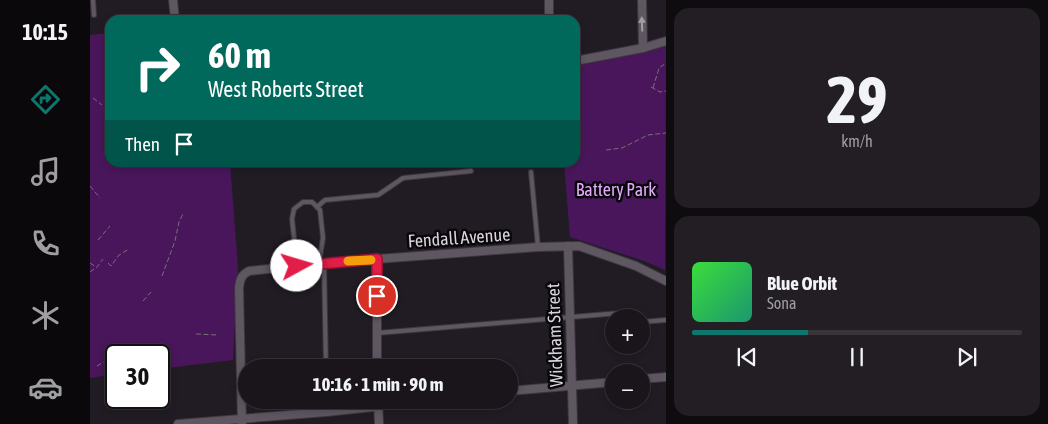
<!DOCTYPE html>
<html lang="en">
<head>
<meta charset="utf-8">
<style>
	:root { --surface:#19151b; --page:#221e24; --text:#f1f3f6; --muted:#9f9fa3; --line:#37343a; --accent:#0f766e }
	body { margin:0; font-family:"Asap Condensed",sans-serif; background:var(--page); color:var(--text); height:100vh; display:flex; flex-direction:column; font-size:19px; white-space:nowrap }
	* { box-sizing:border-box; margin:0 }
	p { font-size:16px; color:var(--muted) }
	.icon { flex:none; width:28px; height:28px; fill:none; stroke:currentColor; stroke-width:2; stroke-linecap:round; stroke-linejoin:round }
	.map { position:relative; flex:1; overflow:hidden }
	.side { display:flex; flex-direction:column; gap:8px; padding:8px; background:#0e0c0f; width:382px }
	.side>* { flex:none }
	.hud { position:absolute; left:15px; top:15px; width:475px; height:152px; border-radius:15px; box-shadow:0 2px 8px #0003,0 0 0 1px var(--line); background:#00695c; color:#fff; overflow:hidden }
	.buttons { position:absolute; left:515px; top:309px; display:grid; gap:10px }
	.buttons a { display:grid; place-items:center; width:45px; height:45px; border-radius:50%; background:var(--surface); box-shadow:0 2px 8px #0003,0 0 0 1px var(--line); font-size:25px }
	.speed { position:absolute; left:15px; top:344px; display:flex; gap:10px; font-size:25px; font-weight:700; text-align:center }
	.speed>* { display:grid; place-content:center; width:65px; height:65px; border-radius:50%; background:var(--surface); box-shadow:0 2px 8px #0003,0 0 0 1px var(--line); line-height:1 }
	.speed .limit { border:2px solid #111; border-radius:8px; background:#fff; color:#111 }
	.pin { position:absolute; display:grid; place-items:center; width:42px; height:42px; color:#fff; margin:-21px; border:2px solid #fff; border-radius:50%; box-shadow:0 1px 5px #0007 }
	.me { position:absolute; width:55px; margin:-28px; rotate:84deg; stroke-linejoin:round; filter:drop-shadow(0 0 4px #0008) }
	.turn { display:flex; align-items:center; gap:18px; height:105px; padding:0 20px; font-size:22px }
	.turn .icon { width:65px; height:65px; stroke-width:2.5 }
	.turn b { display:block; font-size:35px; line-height:42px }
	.then { display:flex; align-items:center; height:48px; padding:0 20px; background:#0003; gap:10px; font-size:19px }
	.side .card { flex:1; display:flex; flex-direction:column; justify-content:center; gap:8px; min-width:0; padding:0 18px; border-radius:15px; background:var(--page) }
	.side .dial { align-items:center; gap:0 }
	.dial b { font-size:65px; line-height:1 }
	.song { display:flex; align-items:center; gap:15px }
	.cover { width:60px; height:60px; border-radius:8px; background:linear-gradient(135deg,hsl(120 70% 55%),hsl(160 70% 35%)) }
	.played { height:5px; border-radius:2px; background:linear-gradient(90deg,var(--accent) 35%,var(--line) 35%) }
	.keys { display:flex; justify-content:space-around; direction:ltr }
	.trip { position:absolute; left:148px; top:359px; width:280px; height:50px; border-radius:25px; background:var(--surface); box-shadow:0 2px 8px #0003,0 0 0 1px var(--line); font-weight:700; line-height:50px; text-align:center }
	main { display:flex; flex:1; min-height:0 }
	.tabs { display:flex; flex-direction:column; width:90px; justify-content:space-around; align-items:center; background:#0a080b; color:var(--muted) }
	.tabs .icon { width:35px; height:35px }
	.tabs .on { color:var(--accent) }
	.tabs b { font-size:22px; color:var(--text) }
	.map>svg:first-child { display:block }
	.green { fill:#49165b }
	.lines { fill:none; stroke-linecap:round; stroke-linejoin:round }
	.service-casing { stroke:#3d383e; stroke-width:6 }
	.minor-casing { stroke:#3d383e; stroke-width:10 }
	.path { stroke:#767178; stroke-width:1; stroke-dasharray:5 2.5; stroke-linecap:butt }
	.service { stroke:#5e5761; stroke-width:4 }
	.minor { stroke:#5e5761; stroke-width:8 }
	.oneway { fill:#a29da4 }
	.route-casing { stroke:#92132f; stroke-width:12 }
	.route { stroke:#e11d48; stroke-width:9 }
	.slow { stroke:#f59e0b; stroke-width:9 }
	.labels { text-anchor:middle; stroke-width:5; stroke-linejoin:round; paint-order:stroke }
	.park-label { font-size:18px; fill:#e3acfa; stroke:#09070b }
	.street-label { font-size:18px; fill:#dad6db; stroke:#09070b }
</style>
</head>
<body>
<main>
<nav class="tabs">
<b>10:15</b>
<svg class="icon on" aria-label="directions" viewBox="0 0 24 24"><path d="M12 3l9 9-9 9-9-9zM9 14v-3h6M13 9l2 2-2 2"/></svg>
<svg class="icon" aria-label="music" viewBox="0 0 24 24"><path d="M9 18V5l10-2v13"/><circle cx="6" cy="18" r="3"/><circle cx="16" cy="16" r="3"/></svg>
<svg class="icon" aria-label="phone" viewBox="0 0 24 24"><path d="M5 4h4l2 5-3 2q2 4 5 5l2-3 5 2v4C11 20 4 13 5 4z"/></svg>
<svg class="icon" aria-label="climate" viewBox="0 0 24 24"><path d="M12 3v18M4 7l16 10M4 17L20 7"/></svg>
<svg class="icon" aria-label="car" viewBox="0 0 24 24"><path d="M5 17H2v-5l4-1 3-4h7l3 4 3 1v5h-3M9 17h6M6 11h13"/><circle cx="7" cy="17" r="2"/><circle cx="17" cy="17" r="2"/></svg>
</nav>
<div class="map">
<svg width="576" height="424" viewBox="0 0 576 424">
	<rect width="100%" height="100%" fill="#211c24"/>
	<!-- green -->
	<g class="green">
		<polygon points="20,33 20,162 140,163 148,267 143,360 69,369 69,355 26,355 26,374 0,378 0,35"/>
		<polygon points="575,46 576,46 575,270 554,261 480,237 474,163 485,162 485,66 556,52"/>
	</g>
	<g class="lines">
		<defs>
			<g id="service">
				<polyline points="3,0 4,15"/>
				<polyline points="441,172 448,247"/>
				<polyline points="227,207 235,200 288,195 313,178 381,171"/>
				<polyline points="234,263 236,368"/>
				<polyline points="207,265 202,219 204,209 213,202 222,202 230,210 233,238 229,263"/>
				<polyline points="551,322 576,320"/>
				<polyline points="287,333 530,313 536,318"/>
				<polyline points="236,400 236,412"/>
			</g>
			<g id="minor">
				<polyline points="83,0 85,20"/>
				<polyline points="459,0 459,20"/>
				<polyline points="552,0 553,48"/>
				<polyline points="485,61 553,48 576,41"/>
				<polyline points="478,246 483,424"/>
				<polyline points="287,259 287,368"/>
				<polyline points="551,379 576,377"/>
				<polyline points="419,391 524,382"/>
				<polyline points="288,401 289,424"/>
				<polyline points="88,424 236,412 283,407 293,403 326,400"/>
				<path d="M152,424L149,288C150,280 151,275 159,271L234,263L448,247L489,246L546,266L576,281"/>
			</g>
		</defs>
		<!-- service casing -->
		<use href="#service" class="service-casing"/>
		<!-- minor casing -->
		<use href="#minor" class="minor-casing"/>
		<!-- path -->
		<g class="path">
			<polyline points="561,87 570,92 576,91"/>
			<polyline points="563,88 569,68 576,63"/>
			<polyline points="3,98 12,105"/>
			<polyline points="516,150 532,148 558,135 576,133"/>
			<polyline points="0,186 10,198"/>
			<polyline points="8,240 20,226"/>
			<polyline points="0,263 6,267"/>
			<polyline points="18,263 21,266 29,255 39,249"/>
			<polyline points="0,272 7,267 13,259"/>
			<polyline points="72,276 85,241 89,222 93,214"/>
			<polyline points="53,301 61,292"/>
			<polyline points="106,334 128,335"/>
			<polyline points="7,366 17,360 26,359"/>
		</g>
		<!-- service -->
		<use href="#service" class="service"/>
		<!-- minor -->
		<use href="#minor" class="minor"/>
	</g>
	<!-- one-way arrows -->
	<defs><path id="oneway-solid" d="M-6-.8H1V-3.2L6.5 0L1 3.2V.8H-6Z" transform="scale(1.25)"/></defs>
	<use class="oneway" href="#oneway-solid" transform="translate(552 24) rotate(-92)"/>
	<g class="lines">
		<defs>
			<polyline id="route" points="207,266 287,259 287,296"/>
		</defs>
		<!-- route casing -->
		<use href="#route" class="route-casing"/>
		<!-- route -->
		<use href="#route" class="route"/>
		<!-- slow -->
		<polyline class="slow" points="258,261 281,260"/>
	</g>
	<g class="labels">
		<!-- park labels -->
		<g class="park-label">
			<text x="526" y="196">Battery Park</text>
		</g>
		<!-- street labels -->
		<g class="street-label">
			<text transform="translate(369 238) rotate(-4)" y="6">Fendall Avenue</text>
			<text transform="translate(465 335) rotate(-92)" y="6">Wickham Street</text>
		</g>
	</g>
</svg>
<div class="buttons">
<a>+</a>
<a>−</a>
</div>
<div class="speed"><div class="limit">30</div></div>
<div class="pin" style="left:287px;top:296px;background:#d93025"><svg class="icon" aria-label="arrive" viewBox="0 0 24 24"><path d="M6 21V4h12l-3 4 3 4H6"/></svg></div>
<svg class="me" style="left:207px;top:266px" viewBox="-20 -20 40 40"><circle r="19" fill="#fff"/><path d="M0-13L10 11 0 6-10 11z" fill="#e11d48"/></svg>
<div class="trip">10:16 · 1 min · 90 m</div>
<div class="hud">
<div class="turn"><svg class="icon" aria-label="right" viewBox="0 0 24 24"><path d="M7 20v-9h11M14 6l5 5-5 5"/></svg><div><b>60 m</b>West Roberts Street</div></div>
<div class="then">Then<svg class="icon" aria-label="arrive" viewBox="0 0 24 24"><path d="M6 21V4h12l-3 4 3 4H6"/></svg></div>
</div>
</div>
<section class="side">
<div class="card dial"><b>29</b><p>km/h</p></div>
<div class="card">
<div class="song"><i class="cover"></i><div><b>Blue Orbit</b><p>Sona</p></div></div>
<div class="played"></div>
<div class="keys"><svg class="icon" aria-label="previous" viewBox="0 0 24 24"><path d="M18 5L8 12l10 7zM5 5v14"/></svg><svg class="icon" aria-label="pause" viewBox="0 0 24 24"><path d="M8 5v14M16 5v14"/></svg><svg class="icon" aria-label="next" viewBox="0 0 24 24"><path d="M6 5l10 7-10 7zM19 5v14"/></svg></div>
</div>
</section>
</main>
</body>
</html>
